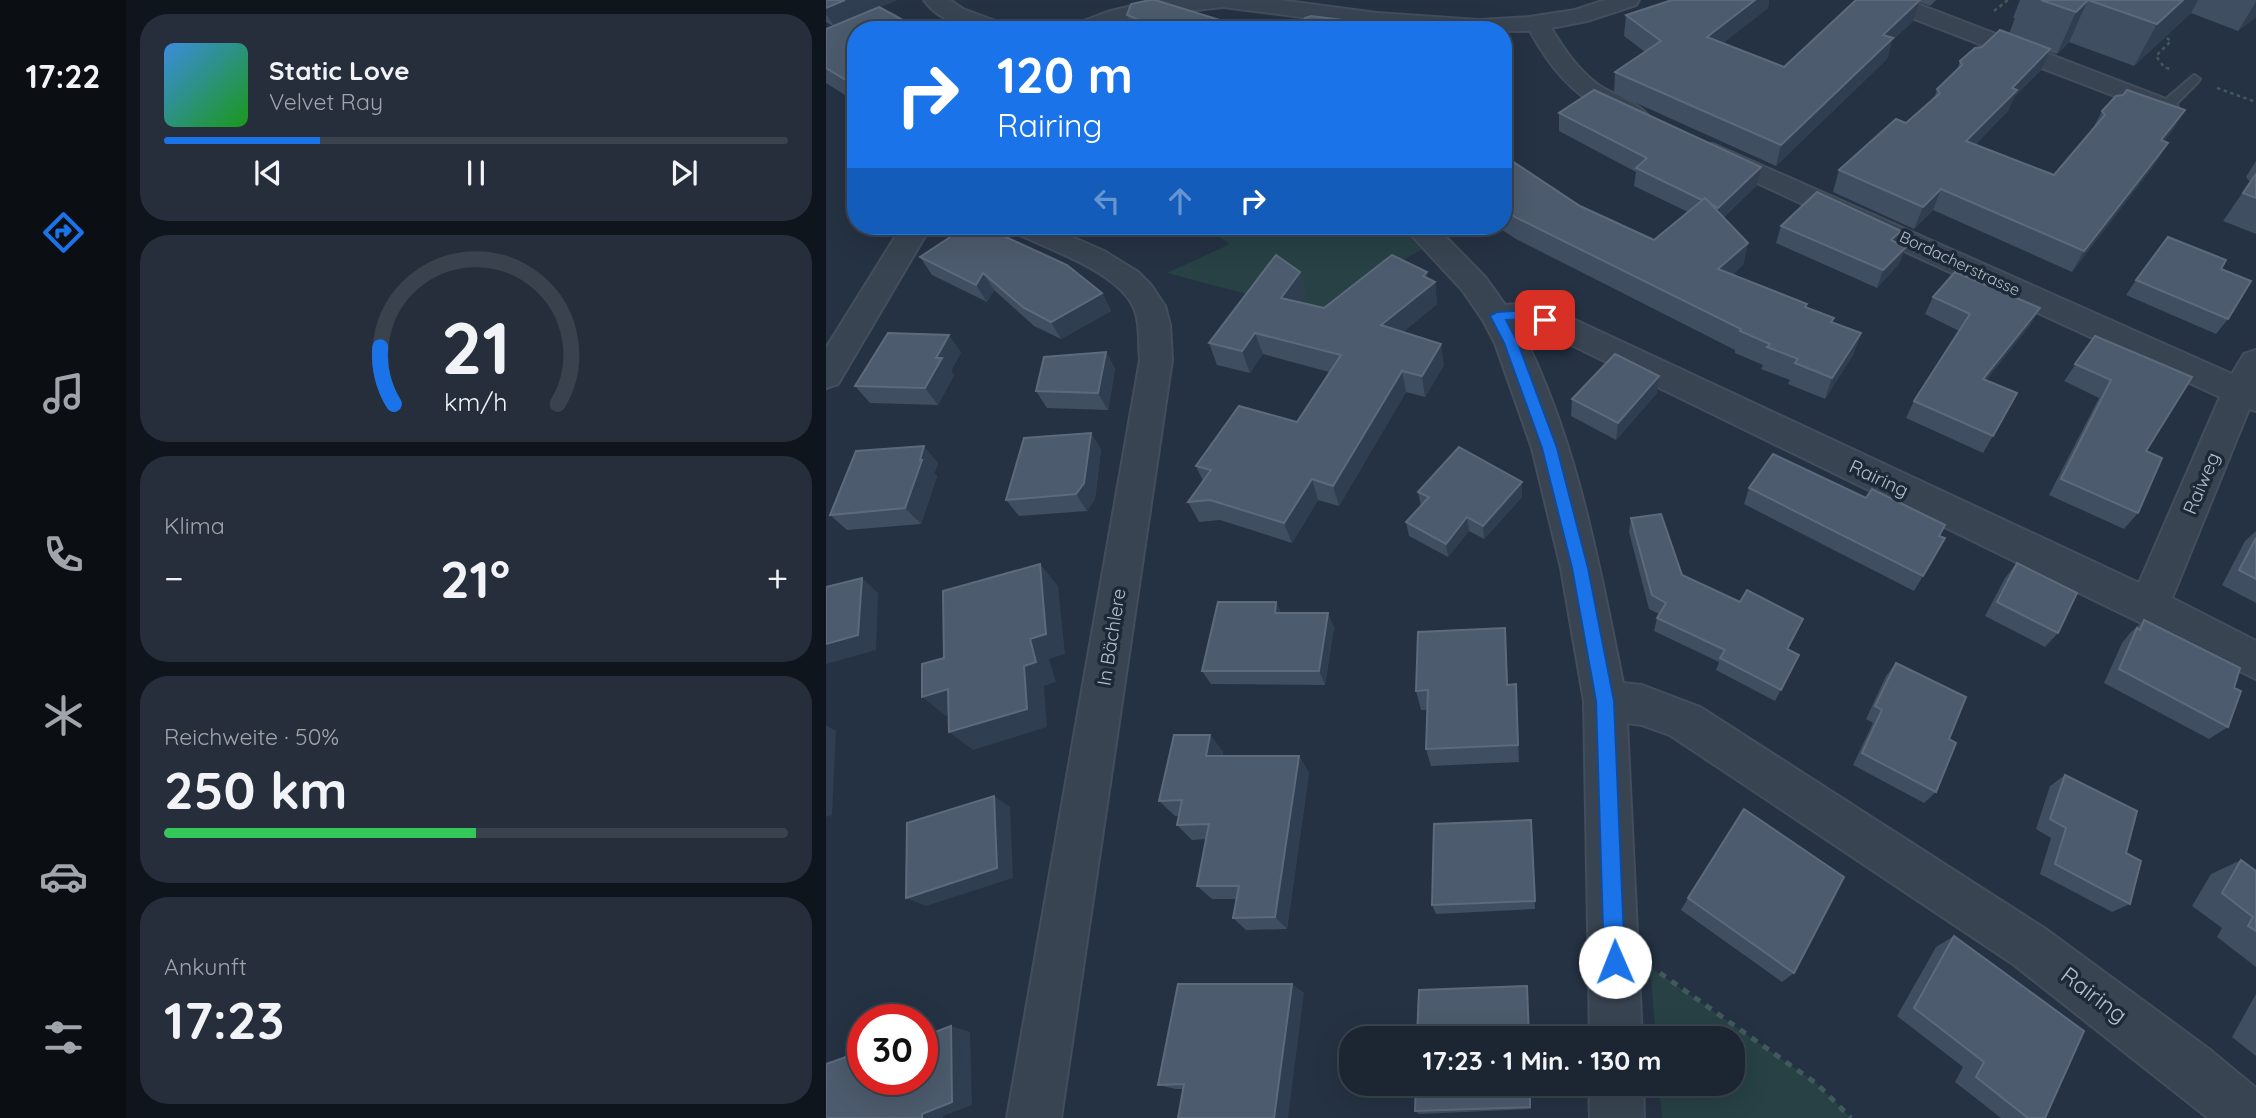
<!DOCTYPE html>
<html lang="de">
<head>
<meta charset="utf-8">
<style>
	:root { --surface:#1c2632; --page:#252e3a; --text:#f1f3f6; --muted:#a0a5ac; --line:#3a434d; --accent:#1a73e8 }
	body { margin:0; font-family:Quicksand,sans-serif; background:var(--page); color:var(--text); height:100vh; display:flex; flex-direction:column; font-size:26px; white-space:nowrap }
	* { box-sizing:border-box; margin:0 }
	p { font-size:23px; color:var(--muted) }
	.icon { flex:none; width:38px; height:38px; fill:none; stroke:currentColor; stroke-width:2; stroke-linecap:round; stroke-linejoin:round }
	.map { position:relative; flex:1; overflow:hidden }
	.side { display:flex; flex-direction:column; gap:14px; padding:14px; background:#0f151c; width:700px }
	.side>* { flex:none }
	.guide { position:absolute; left:21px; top:21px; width:665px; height:214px; border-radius:28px; box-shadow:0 7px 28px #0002,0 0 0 2px var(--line); background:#1a73e8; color:#fff; overflow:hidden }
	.speed { position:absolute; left:21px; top:1004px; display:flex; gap:14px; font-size:35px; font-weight:700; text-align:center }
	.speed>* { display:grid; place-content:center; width:91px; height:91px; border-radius:50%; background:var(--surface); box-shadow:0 7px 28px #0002,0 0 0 2px var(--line); line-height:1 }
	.speed .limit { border:10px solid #d22; background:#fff; color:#111 }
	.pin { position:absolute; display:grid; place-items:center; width:60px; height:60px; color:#fff; margin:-30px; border-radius:14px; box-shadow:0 4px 10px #0006 }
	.me { position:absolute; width:77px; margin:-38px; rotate:359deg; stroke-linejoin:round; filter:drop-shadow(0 0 5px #0008) }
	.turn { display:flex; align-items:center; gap:24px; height:147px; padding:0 35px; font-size:32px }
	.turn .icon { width:91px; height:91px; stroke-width:2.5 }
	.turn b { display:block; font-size:49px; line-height:60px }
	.lanes { display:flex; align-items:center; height:66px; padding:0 35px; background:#0003; justify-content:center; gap:35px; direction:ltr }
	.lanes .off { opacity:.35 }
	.big { font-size:52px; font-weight:700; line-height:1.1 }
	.side .tile { flex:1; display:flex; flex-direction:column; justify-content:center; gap:10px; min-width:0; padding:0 24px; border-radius:28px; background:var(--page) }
	.side .dial { align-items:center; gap:0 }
	.dial svg { height:182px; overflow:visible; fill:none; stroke:var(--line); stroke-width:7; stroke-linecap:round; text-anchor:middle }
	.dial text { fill:var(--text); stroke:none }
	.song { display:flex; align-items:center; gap:21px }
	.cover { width:84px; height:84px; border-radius:10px; background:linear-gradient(135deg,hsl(210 70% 55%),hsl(120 70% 35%)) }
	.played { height:7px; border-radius:4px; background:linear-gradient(90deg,var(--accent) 25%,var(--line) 25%) }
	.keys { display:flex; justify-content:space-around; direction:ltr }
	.heat { display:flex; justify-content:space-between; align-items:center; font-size:38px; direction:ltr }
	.charge { height:10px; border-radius:5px; background:linear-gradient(90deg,#34c759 50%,var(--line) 0) }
	.trip { position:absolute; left:513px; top:1026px; width:406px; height:70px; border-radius:28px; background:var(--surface); box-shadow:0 7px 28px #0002,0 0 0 2px var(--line); font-weight:700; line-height:70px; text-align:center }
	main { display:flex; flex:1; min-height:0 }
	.tab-bar { display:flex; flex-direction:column; width:126px; justify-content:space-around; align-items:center; background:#0b0f14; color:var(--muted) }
	.tab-bar .icon { width:49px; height:49px }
	.tab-bar .current { color:var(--accent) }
	.tab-bar b { font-size:32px; color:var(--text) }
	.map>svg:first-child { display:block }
	.green { fill:#274144 }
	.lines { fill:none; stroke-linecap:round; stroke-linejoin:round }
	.lane-casing { stroke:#434d5c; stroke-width:4 }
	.street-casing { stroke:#434d5c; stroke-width:4 }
	.path-far1 { stroke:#405a5b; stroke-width:2.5; stroke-dasharray:3.5 3.5; stroke-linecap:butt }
	.path { stroke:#405a5b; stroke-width:5; stroke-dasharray:7 7; stroke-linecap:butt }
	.lane { fill:#394452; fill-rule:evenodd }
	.street { fill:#394452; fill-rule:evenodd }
	.wall { fill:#3f4e61 }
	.shaded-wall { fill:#2f3e50 }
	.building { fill:#4c5b6d; stroke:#5c6a7c; stroke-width:2 }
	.route { fill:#1a73e8; stroke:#114b97; stroke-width:2 }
	.labels { text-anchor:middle; stroke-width:7; stroke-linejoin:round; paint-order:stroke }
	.far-street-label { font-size:16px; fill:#b6bfcc; stroke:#1e2938 }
	.street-label { font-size:19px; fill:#b6bfcc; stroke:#1e2938 }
	.near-street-label { font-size:23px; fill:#b6bfcc; stroke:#1e2938 }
</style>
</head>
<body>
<main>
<nav class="tab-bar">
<b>17:22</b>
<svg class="icon current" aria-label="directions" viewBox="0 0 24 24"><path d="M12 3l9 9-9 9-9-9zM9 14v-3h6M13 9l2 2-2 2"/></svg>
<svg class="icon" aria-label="music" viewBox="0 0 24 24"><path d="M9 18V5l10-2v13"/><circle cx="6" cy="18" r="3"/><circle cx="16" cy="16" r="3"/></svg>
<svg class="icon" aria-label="phone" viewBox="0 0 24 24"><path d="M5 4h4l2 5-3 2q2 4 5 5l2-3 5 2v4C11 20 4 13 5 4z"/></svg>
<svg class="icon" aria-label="climate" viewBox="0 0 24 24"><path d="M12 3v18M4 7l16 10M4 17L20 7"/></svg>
<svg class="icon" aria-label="car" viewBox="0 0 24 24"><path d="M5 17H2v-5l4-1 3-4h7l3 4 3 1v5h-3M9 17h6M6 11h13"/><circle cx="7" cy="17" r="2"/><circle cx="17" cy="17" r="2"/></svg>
<svg class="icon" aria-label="filters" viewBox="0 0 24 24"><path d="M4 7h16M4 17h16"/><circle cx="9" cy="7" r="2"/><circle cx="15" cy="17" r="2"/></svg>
</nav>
<section class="side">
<div class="tile">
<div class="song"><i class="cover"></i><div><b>Static Love</b><p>Velvet Ray</p></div></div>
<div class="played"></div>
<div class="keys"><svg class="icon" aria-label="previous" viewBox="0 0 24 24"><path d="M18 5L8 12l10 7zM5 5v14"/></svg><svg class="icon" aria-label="pause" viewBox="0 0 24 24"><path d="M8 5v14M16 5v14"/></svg><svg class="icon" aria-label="next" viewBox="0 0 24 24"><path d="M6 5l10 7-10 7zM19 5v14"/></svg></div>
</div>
<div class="tile dial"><svg viewBox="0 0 100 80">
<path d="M14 69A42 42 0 1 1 86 69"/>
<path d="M14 69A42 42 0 0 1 8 44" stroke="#1a73e8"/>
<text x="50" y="56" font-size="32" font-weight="700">21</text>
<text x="50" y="72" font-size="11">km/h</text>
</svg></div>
<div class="tile"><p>Klima</p>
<div class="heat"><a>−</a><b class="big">21°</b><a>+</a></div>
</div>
<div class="tile"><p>Reichweite · 50%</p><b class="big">250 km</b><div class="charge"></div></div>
<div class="tile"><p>Ankunft</p><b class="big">17:23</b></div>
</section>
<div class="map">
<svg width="1430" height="1118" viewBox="0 0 1430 1118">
	<rect width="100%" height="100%" fill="#253243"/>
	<!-- green -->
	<g class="green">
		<polygon points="377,226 572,226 597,249 533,284 504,316 341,273 404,244"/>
		<polygon points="824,967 991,1084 1025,1118 836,1118 833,1083 906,1083 906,1038 830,1038"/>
	</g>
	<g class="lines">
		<defs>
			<polygon id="lane" points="1368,75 1374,79 1372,82 1344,110 1334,110 1334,104"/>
			<g id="street">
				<path d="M98,0H124L137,9L180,25L184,30C154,30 117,27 98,0Z"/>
				<path d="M330,0H453L551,13L653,20L703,17L749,10L779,0H813L810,5L761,21L725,28C738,49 751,69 771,84C786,95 813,102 823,117L819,123C805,126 795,120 783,113C746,94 724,67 704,31L577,30L397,7L324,15L275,30H243L247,25L281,12Z"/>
				<polygon points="1049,0 1081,0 1348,102 1352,107 1348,112 1339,115 1330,112 1052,5"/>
				<path d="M887,144L1406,374L1418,354L1430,350V411L1423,409L1346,598L1430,641V679L723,334L700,325H692C750,434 773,564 797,683L816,685L874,707L1221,930L1383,1049L1430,1088V1118H1382L1187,964L844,735L816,725L801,723L816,1038H764L758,701L735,568L706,448L669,343L657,320L637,291L577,226H609L659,277L679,305L702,303L745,318L1313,583L1394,397L877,158L873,152L877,146Z"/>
				<polygon points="76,226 105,226 12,384 0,388 0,348"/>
				<path d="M182,226H221L278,251L312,272L325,285L339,306L344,325L346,360L235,1118H181L314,360C312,343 315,322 307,306C290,271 220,248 187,232Z"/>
				<polygon points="763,1083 817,1083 818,1118 764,1118"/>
			</g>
		</defs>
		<!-- lane casing -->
		<use href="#lane" class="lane-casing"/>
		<!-- street casing -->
		<use href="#street" class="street-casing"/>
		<!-- path-far1 -->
		<g class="path-far1">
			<polyline points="1168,11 1182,0"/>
			<polyline points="1335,34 1345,41 1330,56 1338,67 1344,69"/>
			<polyline points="1391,88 1430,102"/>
		</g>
		<!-- path -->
		<polyline class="path" points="834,973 991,1084 1025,1118"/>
		<!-- lane -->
		<use href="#lane" class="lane"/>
		<!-- street -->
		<use href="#street" class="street"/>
	</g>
	<!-- wall -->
	<g class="wall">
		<polygon points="0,0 71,0 54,7 30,30 30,102 0,83 0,29 7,26 0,22"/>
		<polygon points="846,0 943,0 942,8 897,43 958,67 1030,0 1110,0 1104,6 1093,2 1087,21 1066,41 1061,59 950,166 788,93 789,72 819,52 798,36 800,15"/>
		<polygon points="1194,0 1430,0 1430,17 1412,31 1365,13 1308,66 1243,42 1231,54 1223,52 1215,70 1188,97 1182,111 1149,145 1228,175 1266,130 1276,111 1359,110 1346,131 1338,141 1342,143 1329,164 1246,272 1107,210 1088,229 1007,192 1013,170 1080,123 1108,99 1111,89 1131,70 1134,61 1156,47 1183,34 1189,18 1187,18"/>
		<polygon points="301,15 426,30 307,30"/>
		<polygon points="733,113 931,185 898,217 922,243 917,265 906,275 980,307 1006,322 1035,333 1027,355 999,399 962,384 964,380 935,369 937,365 909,353 909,350 690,239 670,226 677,226 677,155 754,206 828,240 862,212 808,186 810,172 733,131"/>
		<polygon points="1430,161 1430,234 1397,221 1424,182 1420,177"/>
		<polygon points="955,226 1075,231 1071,242 1073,264 1051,288 950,243"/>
		<polygon points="94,257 276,293 285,311 235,339 208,326 168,290 161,302 106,275"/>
		<polygon points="1395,269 1402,319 1390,334 1300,295 1310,280"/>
		<polygon points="474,272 480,294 474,302 498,308 602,278 609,282 611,304 577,332 618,365 599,397 580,392 513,506 492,500 466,543 394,520 373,522 362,502 377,481 370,466 471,422 503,372 437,354 424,373 391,365 383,343"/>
		<polygon points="1107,297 1214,308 1204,325 1160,380 1167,436 1157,453 1080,418 1088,401 1133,331 1099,314"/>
		<polygon points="1269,336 1320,451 1312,513 1298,529 1223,495 1273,398 1238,381"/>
		<polygon points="135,352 125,371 128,375 112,405 44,403 29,386"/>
		<polygon points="280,352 289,369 282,410 221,408 210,391"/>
		<polygon points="831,393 790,440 745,416 746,399"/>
		<polygon points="265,433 275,450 269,499 261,511 193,516 180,500"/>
		<polygon points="112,463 108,474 111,476 95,524 21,530 4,515"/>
		<polygon points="923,488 1113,536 1097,576 1088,591 918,504"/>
		<polygon points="592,492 696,497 658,539 643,531 622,557 583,536 580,522 595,506"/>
		<polygon points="805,518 856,575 971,632 962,650 973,655 949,701 890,670 893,662 828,631 831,618 833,614 823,609 803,532"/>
		<polygon points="1430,531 1430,603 1396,585 1419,541"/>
		<polygon points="1191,563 1232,633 1219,647 1159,616 1179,578"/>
		<polygon points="450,602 455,613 508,627 499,685 385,684 376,671"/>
		<polygon points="1318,620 1408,688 1402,727 1383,739 1278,683 1296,643 1301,637 1303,634"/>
		<polygon points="679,628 682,685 690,684 693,762 605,766 600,749 602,710 595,710 590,691"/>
		<polygon points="1070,663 1123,739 1110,792 1098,803 1027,765 1047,723 1040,719 1060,676"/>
		<polygon points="384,735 397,752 397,756 473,756 483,773 461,929 420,930 407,918 410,899 386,899 371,886 380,839 366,840 351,825 352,816 349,816 333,801"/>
		<polygon points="1239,775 1304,904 1286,912 1214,874 1225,838 1210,829 1224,786"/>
		<polygon points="705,820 709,909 610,914 606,905"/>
		<polygon points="1415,860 1430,871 1430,967 1391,937 1396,928 1366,906 1385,874"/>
		<polygon points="862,898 968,973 956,982 855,910"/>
		<polygon points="1128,936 1219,1118 1175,1118 1129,1082 1137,1067 1071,1016 1110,947"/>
		<polygon points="478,993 357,1089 350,1089 332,1085"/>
		<polygon points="1430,994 1430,1056 1406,1037"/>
		<polygon points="704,1083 705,1109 593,1114 589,1111"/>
	</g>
	<!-- shaded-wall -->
	<g class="shaded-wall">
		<polygon points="19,0 71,0 8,26 0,14 0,8"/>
		<polygon points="929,0 943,0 942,8 878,58 881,37"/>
		<polygon points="1094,0 1087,21 1066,41 1061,59 950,166 955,145 1057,35"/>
		<polygon points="1262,0 1243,42 1231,54 1250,12"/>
		<polygon points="1357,0 1372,0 1365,13 1308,66 1331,24"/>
		<polygon points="1430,2 1430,17 1412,31"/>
		<polygon points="1224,49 1215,70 1188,97 1182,111 1131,163 1140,141 1186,88"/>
		<polygon points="30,80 30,91 25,83"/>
		<polygon points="1359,110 1346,131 1323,162 1335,140"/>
		<polygon points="1342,143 1329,164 1246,272 1258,251"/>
		<polygon points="935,167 931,185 889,225 892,208"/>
		<polygon points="1115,189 1107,210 1088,229 1097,207"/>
		<polygon points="1075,231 1068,248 1065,240"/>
		<polygon points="922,243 917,265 887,291 892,269"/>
		<polygon points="1080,247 1073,264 1051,288 1057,270"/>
		<polygon points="474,272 480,294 461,320 455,298"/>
		<polygon points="601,272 603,286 609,282 611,304 559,347 555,325"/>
		<polygon points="157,273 168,290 161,302 150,285"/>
		<polygon points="276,293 285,311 235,339 225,322"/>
		<polygon points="1214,308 1204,325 1148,396 1157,379"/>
		<polygon points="429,333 437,354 424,373 416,351"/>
		<polygon points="1035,333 1027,355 999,399 1006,378"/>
		<polygon points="123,335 135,352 125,371 128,375 112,405 99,388 110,358"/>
		<polygon points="615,344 618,365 599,397 596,376"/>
		<polygon points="280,352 289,369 282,410 272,393"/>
		<polygon points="576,371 580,392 513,506 507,486"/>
		<polygon points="833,376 831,393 790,440 792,423"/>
		<polygon points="265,433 275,450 269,499 261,511 250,494"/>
		<polygon points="98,446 112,463 108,474 111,476 95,524 79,508"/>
		<polygon points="486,479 492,500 466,543 458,523"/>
		<polygon points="696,482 696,497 658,539 657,526"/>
		<polygon points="641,517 643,531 622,557 620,544"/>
		<polygon points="214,564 232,586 239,654 223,659 230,682 218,686 221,727 147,750 123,732 198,666 204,639"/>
		<polygon points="36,578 52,593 50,650 0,664 0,644"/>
		<polygon points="450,602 457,617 449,613"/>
		<polygon points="502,613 508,627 499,685 493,671"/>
		<polygon points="122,689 145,708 120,716 96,697"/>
		<polygon points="0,725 10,731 6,815 0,817"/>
		<polygon points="384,735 397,752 393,773 380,756"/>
		<polygon points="473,756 483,773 461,929 449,917"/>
		<polygon points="168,796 184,807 187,878 100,906 80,898"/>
		<polygon points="466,984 478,993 462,1118 448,1118"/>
		<polygon points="125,1026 144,1032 146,1105 117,1116 117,1118 96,1118 96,1114"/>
		<polygon points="96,1031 113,1035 96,1039"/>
	</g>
	<!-- building -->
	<g class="building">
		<polygon points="0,0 19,0 0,8"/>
		<polygon points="324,0 329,0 426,30 337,30 301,15 305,4"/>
		<polygon points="846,0 929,0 881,37 958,67 1030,0 1094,0 1057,35 1067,38 955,145 789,72 835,41 800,15"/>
		<polygon points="1215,0 1357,0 1331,24 1262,0 1250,12"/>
		<polygon points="53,7 95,30 30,30 30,80 25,83 0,68 0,29"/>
		<polygon points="485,16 557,25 548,30 469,30 479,18"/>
		<polygon points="1174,30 1224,49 1186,88 1191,90 1140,141 1228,175 1279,115 1276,111 1290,96 1297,95 1301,90 1359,110 1335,140 1342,143 1258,251 1115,189 1097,207 1013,170 1070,119 1080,123 1114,93 1111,89 1136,65 1134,61 1149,48 1156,47"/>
		<polygon points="768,90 935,167 892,208 885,204 879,198 876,200 810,168 821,158 733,113"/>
		<polygon points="677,155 754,206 828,240 879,198 922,243 892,269 981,304 979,307 1008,318 1005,322 1035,333 1006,378 969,363 972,359 941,347 944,344 914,331 915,329 689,217 677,209"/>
		<polygon points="1430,174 1430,198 1417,193"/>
		<polygon points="991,192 1075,231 1065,240 1080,247 1057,270 955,226"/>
		<polygon points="141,226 156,226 241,265 276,293 225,322 198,308 157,273 150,285 94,257"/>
		<polygon points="1342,237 1400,260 1395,269 1425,281 1402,319 1310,280"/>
		<polygon points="450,255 474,272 455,298 498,308 566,255 601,272 597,276 609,282 555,325 615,344 596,376 576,371 507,486 486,479 458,523 384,500 362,502 385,470 370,466 413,406 471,422 515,355 429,333 416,351 383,343"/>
		<polygon points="1129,272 1214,308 1157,379 1191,393 1167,436 1088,401 1144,314 1107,297"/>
		<polygon points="62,333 123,335 110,358 116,358 99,388 29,386"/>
		<polygon points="1269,336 1366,377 1320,451 1336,458 1312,513 1235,479 1285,380 1249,364"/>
		<polygon points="280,352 272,393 210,391 218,357"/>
		<polygon points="789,354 833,376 792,423 746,399"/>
		<polygon points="265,433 258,483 250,494 180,500 198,438"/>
		<polygon points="98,446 94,460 96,460 79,508 4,515 30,451"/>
		<polygon points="633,447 696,482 657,526 641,517 620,544 580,522 603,497 592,492"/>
		<polygon points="947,454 1040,498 1046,489 1119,525 1113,536 1119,538 1097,576 923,488"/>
		<polygon points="835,514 856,575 914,602 921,590 977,619 961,649 973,655 955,690 894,658 899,650 831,618 840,603 826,595 805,518"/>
		<polygon points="1430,538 1430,579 1413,570"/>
		<polygon points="1191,563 1251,593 1232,633 1171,602"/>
		<polygon points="214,564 220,634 204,639 210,662 198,666 201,709 123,732 122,689 96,697 96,664 118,658 117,591"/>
		<polygon points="36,578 32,635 0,644 0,587"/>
		<polygon points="392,602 450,602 449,613 502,613 493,671 376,671"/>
		<polygon points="1318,620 1414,668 1408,688 1415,691 1402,727 1293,669 1311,628 1314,630"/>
		<polygon points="679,628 681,685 690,684 692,745 600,749 602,690 590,691 592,632"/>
		<polygon points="1070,663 1140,697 1123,739 1130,743 1110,792 1036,753 1056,710 1049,706"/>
		<polygon points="348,735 384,735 380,756 473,756 449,917 407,918 413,886 371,886 383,824 351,825 356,800 333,801"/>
		<polygon points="1239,775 1311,811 1300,853 1315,861 1304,904 1229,864 1240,828 1224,819"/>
		<polygon points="168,796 171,868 80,898 81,823"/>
		<polygon points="918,809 1018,877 968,973 862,898"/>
		<polygon points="705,820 709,901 606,905 608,824"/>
		<polygon points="1415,860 1430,871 1430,931 1422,926 1427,917 1396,893"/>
		<polygon points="1128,936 1258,1031 1219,1118 1202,1118 1150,1077 1158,1062 1088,1008"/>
		<polygon points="352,984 466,984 448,1118 352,1118 358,1084 332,1085"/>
		<polygon points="701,986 703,1038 591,1038 593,990"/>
		<polygon points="125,1026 126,1102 96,1114 96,1118 0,1118 0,1064 37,1051 37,1080 96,1080 96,1037"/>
		<polygon points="590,1083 704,1083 704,1107 589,1111"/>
	</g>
	<!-- route -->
	<polygon class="route" points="702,310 723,317 725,320 719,325 701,319 680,320 692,343 731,448 762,568 788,701 799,962 796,969 789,972 781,969 778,962 770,701 746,568 716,448 678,343 664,316 671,312"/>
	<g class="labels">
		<!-- far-street labels -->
		<g class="far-street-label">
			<text transform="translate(1134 263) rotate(25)" y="6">Bordacherstrasse</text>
		</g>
		<!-- street labels -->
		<g class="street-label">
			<text transform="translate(1053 478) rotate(25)" y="7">Rairing</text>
			<text transform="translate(1375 483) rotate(-67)" y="7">Raiweg</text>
			<text transform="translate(285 637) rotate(-81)" y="7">In Bächlere</text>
		</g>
		<!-- near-street labels -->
		<g class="near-street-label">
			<text transform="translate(1268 995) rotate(37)" y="8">Rairing</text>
		</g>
	</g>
</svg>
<div class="speed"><div class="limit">30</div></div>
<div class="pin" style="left:719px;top:320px;background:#d93025"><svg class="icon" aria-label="arrive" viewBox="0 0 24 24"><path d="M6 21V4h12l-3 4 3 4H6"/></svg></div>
<svg class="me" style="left:789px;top:962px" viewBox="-20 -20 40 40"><circle r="19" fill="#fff"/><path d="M0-13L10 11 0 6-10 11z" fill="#1a73e8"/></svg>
<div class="trip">17:23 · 1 Min. · 130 m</div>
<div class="guide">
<div class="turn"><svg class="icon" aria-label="right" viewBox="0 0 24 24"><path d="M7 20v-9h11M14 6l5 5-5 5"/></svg><div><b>120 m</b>Rairing</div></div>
<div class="lanes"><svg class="icon off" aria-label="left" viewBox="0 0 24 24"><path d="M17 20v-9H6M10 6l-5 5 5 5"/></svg><svg class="icon off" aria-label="ahead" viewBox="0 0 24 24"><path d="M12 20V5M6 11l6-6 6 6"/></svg><svg class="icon" aria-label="right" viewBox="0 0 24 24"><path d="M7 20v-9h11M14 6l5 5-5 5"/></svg></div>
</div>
</div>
</main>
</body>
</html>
